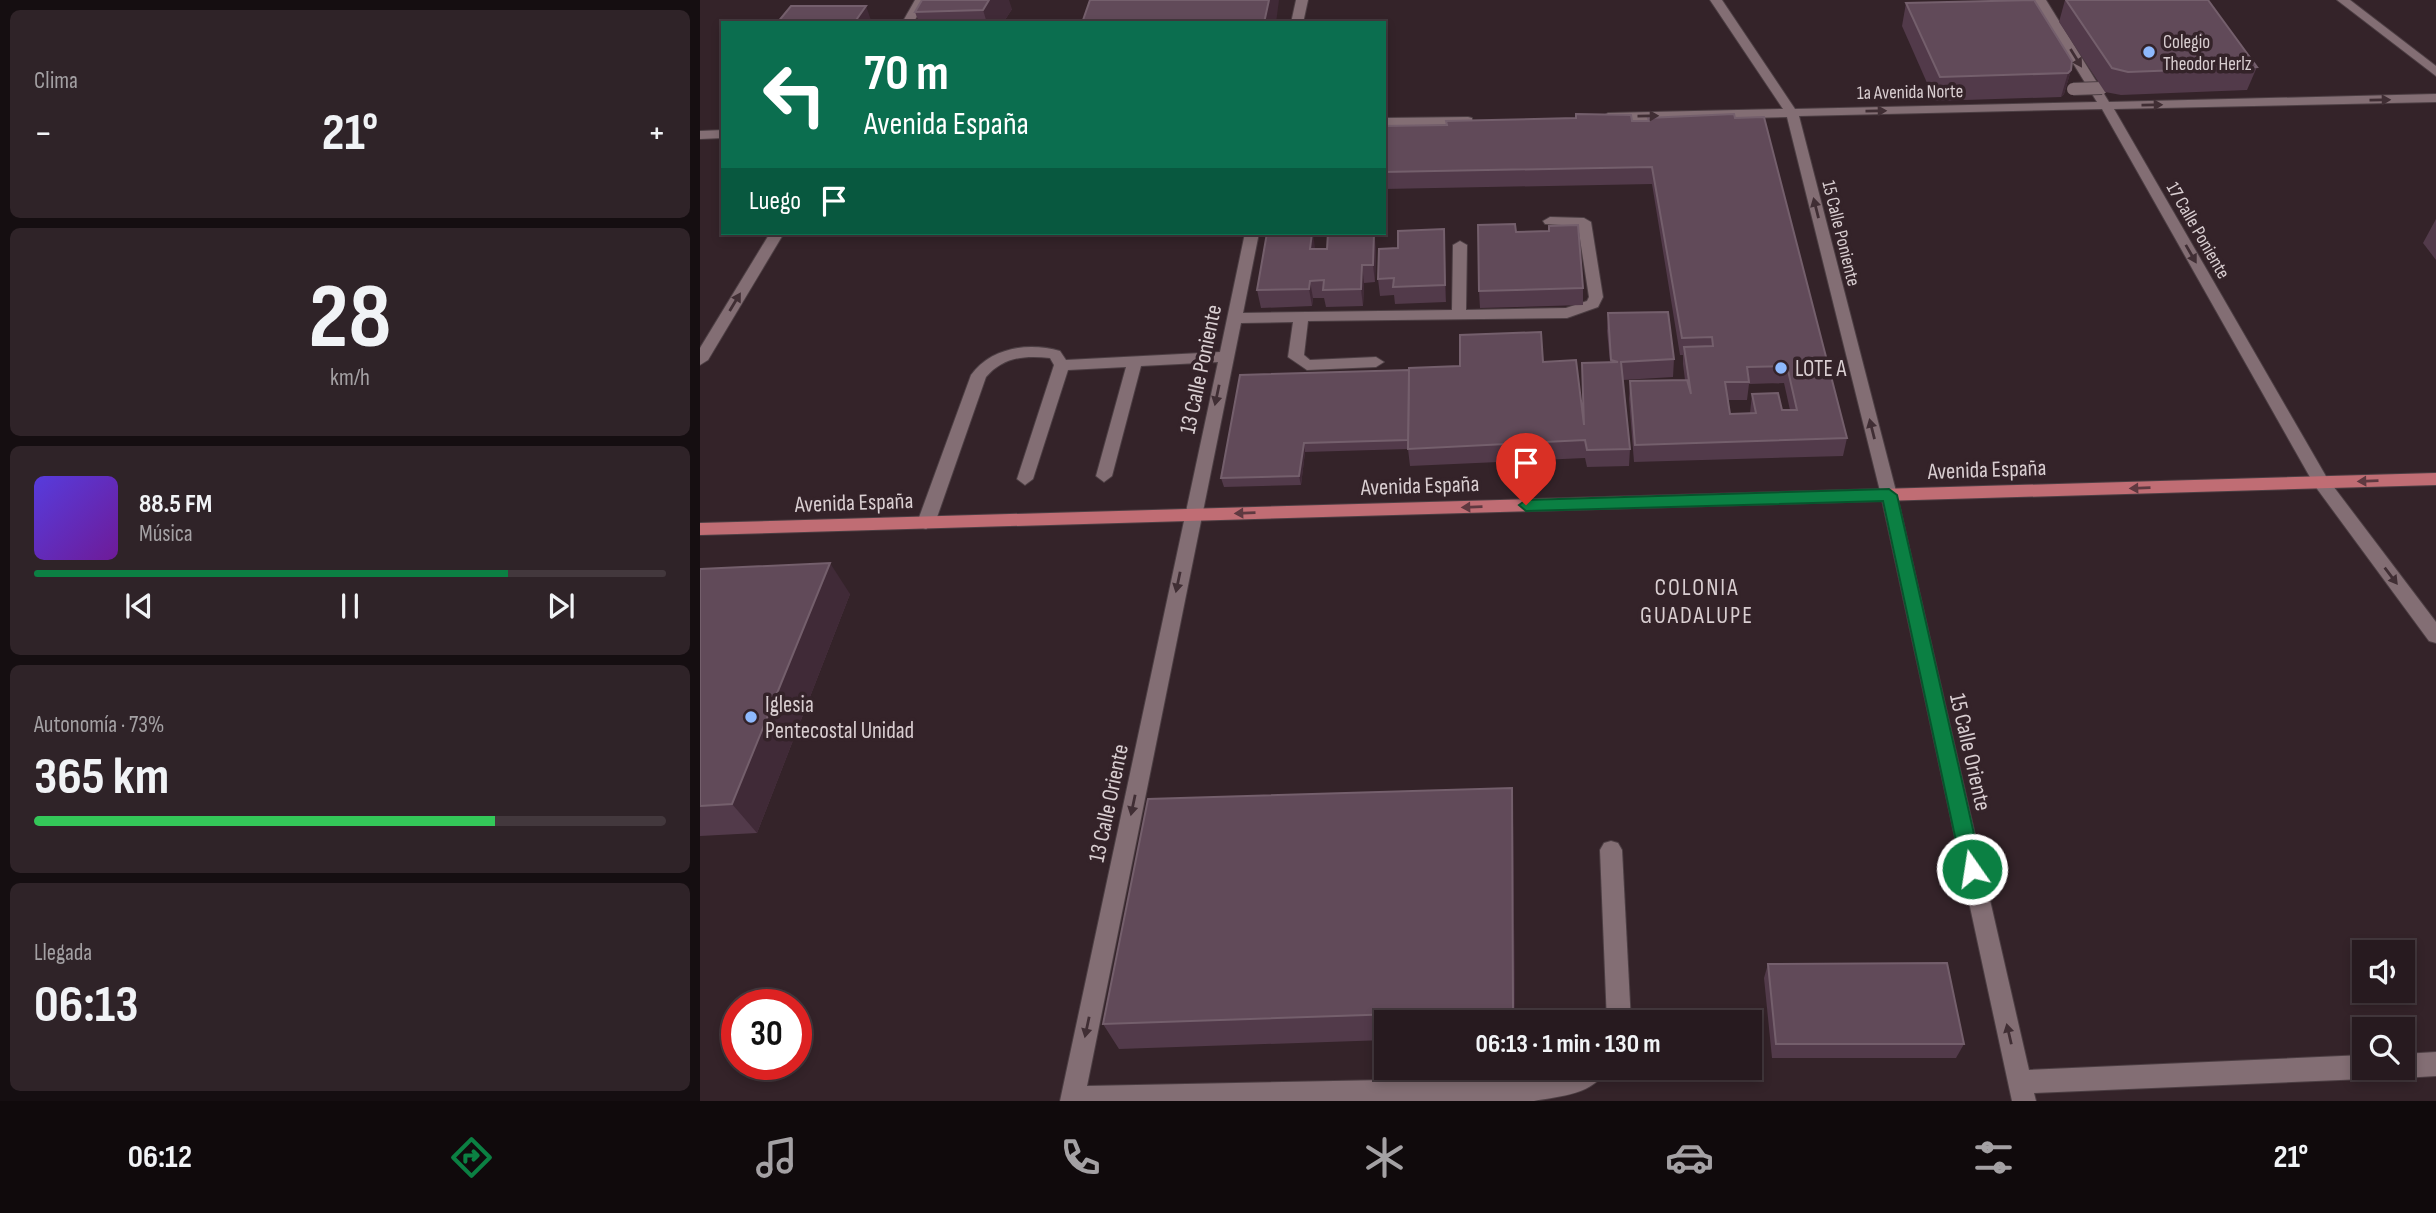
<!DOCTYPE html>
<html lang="es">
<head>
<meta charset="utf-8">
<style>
	:root { --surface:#271a1f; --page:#2f2328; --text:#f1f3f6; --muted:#a4a1a4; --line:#43383d; --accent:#0b8043 }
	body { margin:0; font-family:"Sofia Sans Condensed",sans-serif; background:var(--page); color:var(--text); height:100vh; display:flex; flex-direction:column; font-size:26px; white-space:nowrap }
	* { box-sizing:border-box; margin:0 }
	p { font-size:23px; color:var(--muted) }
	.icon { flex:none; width:38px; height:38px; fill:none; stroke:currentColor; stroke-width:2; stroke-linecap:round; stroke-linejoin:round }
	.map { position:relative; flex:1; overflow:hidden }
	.side { display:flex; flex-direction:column; gap:10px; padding:10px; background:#150e11; width:700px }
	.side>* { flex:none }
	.banner { position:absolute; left:21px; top:21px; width:665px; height:214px; border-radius:0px; box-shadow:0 4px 10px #0003,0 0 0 2px var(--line); background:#0b6e4f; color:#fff; overflow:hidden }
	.tools { position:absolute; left:1652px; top:940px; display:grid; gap:14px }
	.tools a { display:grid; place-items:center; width:63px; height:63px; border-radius:0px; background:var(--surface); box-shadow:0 4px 10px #0003,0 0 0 2px var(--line); font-size:35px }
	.speed { position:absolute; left:21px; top:989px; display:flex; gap:14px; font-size:35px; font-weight:700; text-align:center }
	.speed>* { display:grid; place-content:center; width:91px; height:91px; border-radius:50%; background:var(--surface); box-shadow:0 4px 10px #0003,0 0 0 2px var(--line); line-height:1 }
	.speed .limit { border:10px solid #d22; background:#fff; color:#111 }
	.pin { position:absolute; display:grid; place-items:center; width:60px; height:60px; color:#fff; margin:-72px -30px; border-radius:50% 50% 50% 0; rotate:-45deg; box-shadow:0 0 7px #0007 }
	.pin .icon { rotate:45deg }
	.me { position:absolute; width:77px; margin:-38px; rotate:347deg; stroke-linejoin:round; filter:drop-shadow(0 0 5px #0008) }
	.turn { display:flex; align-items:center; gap:24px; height:147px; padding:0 28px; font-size:32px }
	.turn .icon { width:91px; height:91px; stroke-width:2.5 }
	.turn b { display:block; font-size:49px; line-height:60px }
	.then { display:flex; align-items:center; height:66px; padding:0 28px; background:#0003; gap:14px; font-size:26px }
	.big { font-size:52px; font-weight:700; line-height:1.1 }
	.side .widget { flex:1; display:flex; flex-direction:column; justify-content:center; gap:10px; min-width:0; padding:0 24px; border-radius:10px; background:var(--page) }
	.side .dial { align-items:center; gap:0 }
	.dial b { font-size:91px; line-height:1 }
	.song { display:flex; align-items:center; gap:21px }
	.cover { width:84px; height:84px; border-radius:10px; background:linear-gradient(135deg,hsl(250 70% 55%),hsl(280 70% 35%)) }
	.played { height:7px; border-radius:4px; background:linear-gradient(90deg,var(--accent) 75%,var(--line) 75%) }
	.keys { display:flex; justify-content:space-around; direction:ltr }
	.heat { display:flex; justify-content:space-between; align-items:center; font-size:38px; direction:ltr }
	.charge { height:10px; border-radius:5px; background:linear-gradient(90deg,#34c759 73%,var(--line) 0) }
	.trip { position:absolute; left:674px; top:1010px; width:388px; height:70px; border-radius:0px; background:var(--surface); box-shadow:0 4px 10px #0003,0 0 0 2px var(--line); font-weight:700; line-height:70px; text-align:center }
	.tab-bar { display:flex; height:112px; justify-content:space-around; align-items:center; background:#100a0c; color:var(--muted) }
	.tab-bar .icon { width:49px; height:49px }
	.tab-bar .active { color:var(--accent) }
	.tab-bar b { font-size:32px; color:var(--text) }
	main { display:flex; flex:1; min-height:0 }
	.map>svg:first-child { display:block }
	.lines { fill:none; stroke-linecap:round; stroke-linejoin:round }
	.minor-casing { stroke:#4c3e43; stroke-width:2 }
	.major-casing { stroke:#4c3e43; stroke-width:2 }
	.minor { fill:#836e74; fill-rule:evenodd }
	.major { fill:#c06d74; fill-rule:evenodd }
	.minor-bridge-casing { stroke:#4c3e43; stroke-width:14; stroke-linecap:butt }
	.minor-bridge { stroke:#836e74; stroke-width:12 }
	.wall { fill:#523a4a; fill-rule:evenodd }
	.shaded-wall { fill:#402a37 }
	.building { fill:#614a59; stroke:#745f6c; stroke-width:2; fill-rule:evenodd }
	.oneway { fill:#402e34 }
	.oneway2 { fill:#5e3940 }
	.route { fill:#0b8043; stroke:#07532c; stroke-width:2 }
	.poi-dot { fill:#8eb9fd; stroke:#342329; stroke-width:2.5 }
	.labels { text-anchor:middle; stroke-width:7; stroke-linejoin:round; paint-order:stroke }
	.far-poi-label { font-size:19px; fill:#d9ced1; stroke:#342329; text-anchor:start }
	.far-street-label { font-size:19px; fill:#d9ced1; stroke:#342329 }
	.poi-label { font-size:23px; fill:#d9ced1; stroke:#342329; text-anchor:start }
	.street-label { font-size:23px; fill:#d9ced1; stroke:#342329 }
	.neighbourhood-label { font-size:24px; letter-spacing:2px; fill:#d9ced1; stroke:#342329 }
</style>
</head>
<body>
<main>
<section class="side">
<div class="widget"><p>Clima</p>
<div class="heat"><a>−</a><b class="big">21°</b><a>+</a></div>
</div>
<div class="widget dial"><b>28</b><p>km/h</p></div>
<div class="widget">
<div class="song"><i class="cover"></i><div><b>88.5 FM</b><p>Música</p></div></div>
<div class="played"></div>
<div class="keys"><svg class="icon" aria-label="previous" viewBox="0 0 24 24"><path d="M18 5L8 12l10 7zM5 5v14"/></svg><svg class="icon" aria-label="pause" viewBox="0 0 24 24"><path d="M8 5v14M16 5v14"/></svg><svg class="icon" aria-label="next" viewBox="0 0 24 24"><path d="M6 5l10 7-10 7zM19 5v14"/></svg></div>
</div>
<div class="widget"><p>Autonomía · 73%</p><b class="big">365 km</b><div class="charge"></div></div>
<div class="widget"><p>Llegada</p><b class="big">06:13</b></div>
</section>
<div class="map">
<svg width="1736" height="1101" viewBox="0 0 1736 1101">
	<rect width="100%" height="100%" fill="#342329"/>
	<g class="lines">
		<defs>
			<g id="minor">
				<polygon points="215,0 227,0 213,23 202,23"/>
				<polygon points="596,0 608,0 603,23 591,23"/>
				<polygon points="1010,0 1022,0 1095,109 1397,102 1334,0 1346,0 1409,102 1736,94 1736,102 1414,109 1627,478 1736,622 1736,643 1729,641 1615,486 1402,109 1099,116 1197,495 1329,1070 1664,1055 1664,1068 1676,1068 1672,1075 1664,1079 1334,1093 1336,1101 1312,1101 1181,495 1087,117 908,121 902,117 908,113 1083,109"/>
				<polygon points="1637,0 1650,0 1736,66 1736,76"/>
				<polygon points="768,117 772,118 772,124 684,126 684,118"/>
				<polygon points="23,130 23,138 0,139 0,131"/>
				<path d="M850,217L884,218L891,222L903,297L898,307L867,318L608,321L604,355L610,360L676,357L684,362L676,367L607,370L588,357L593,322L541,323L387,1086L834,1077L875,1068H906C896,1095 859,1096 834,1101H360L518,362L441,366L412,476L404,482L396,476L426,367L368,370L333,479L325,485L317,479L354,365L350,358C325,355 303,357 286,377L235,523L226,529L220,527L217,523L271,375C291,347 329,342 360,351L366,360L520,352L545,233H559L543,313L752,310L753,245L760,241L767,245L766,310L866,308L887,301L889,297L878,226L845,224L843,221Z"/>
				<polygon points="70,233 84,233 8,360 0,365 0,348"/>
				<polygon points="911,841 918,843 922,850 931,1022 907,1022 900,850 904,843"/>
				<polygon points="1736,1052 1736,1076 1703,1078 1695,1074 1692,1068 1703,1068 1703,1054"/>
			</g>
			<polygon id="major" points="1736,473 1736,485 0,535 0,523"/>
		</defs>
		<!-- minor casing -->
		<use href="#minor" class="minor-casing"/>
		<!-- major casing -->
		<use href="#major" class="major-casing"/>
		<!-- minor -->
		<use href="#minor" class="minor"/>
		<!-- major -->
		<use href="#major" class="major"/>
		<defs>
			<polyline id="minor-bridge" points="1373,89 1402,88"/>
		</defs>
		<!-- minor-bridge casing -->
		<use href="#minor-bridge" class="minor-bridge-casing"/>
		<!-- minor-bridge -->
		<use href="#minor-bridge" class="minor-bridge"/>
	</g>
	<!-- wall -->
	<g class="wall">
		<polygon points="222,0 312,9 303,23 219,23 215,12"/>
		<polygon points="1365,0 1508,0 1557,67 1547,90 1421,95 1405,92 1359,22"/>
		<polygon points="1206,3 1371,70 1364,94 1361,97 1235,101 1202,26"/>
		<path d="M948,118L1147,438L1143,456L934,462L929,399L930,381L985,380L983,364V355H980L952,184L684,189V126L746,125V121H948ZM1084,383L1090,410H1082L1052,394L1050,413L1030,414L1028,400H1047L1049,384Z"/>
		<polygon points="1736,219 1736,260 1723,243"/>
		<polygon points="744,229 746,302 695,304 694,295 680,296 678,279 698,248"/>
		<polygon points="676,247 675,282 664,283 663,306 626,307 624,298 613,298 612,306 561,308 557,290 615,249"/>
		<polygon points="883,288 883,305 780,308 779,291"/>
		<polygon points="908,313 974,359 973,377 923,380 930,449 929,466 887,467 885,458 710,466 708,449 605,452 601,485 524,487 521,478 709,370 843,362 883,418 882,363 910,362 907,331"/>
		<polygon points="0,569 150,594 57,833 0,836"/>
		<polygon points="812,788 813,817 815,1022 686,1022 686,1040 419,1049 403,1024"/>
		<polygon points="1068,964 1264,1044 1256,1058 1072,1058 1064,978"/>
	</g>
	<!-- shaded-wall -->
	<g class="shaded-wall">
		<polygon points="289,0 309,0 312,9 303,23 287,23 283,10"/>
		<polygon points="569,0 579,0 576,23 564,23"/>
		<polygon points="166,6 172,23 154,23"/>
		<polygon points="1371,70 1364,94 1361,97 1368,73"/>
		<polygon points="744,229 745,246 746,302 745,285"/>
		<polygon points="613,233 615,248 613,266 610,249"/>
		<polygon points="674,233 676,247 675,282 673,265"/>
		<polygon points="662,265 664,283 663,306 661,289"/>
		<polygon points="610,281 613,298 612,306 609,289"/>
		<polygon points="604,443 605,452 601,485 599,476"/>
		<polygon points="130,563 150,594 57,833 32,804"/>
		<polygon points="812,788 813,817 815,1022 813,1010"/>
	</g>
	<!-- building -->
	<g class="building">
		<polygon points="222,0 289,0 283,10 215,12"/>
		<polygon points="390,0 569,0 564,23 382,23"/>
		<polygon points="1334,0 1372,61 1371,70 1368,73 1240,77 1206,3"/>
		<polygon points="1366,0 1508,0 1557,67 1428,72 1412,68"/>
		<polygon points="91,6 166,6 154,23 77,23"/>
		<path d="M876,114L931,115L932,121H949L948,118L1034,114L1035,118L1064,117L1147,438L935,445L930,381L987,380L991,394L984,347L1013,346L1012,337L982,338L952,167L684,172V126L747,125L746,121L876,118ZM1087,366L1097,410H1082L1078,393L1052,394L1056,413L1030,414L1025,382H1049L1047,367Z"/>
		<polygon points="815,224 816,232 849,231 849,226 878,225 883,288 779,291 778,225"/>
		<polygon points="744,229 745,285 693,287 694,278 678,279 679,249 698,248 698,231"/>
		<polygon points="567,233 612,233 610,249 627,249 628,233 674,233 673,265 662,265 661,289 623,290 624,280 610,281 609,289 557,290"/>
		<polygon points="968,312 974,359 921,362 930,449 887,450 885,440 708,449 709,368 760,366 760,335 841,332 843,362 876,360 884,425 882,363 918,362 911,360 908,313"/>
		<polygon points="709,370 708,440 604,443 599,476 521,478 540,375"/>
		<polygon points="130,563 32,804 0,806 0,569"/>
		<polygon points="812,788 813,1010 403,1024 448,799"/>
		<polygon points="1247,963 1264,1044 1076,1044 1068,964"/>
	</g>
	<!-- one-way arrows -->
	<defs><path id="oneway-solid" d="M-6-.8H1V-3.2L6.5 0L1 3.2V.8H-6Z" transform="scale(1.75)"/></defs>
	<g class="oneway">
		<use href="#oneway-solid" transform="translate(1376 58) rotate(58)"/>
		<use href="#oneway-solid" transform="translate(1680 100) rotate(-1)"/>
		<use href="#oneway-solid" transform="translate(1452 105) rotate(-1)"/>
		<use href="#oneway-solid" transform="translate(1176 111) rotate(-1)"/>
		<use href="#oneway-solid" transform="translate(948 116) rotate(-1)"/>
		<use href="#oneway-solid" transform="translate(1116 208) rotate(-104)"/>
		<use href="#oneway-solid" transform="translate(1491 254) rotate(60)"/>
		<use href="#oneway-solid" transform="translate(35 302) rotate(-59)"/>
		<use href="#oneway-solid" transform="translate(517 395) rotate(102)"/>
		<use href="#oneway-solid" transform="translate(1172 429) rotate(-104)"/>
		<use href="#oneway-solid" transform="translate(1691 576) rotate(53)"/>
		<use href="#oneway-solid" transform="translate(478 582) rotate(102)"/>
		<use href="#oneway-solid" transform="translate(433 805) rotate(102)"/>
		<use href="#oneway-solid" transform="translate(387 1027) rotate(102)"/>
		<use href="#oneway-solid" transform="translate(1309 1034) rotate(-103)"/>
	</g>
	<g class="oneway2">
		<use href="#oneway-solid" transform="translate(1668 481) rotate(178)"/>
		<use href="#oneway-solid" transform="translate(1440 488) rotate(178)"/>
		<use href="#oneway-solid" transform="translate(772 507) rotate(178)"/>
		<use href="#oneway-solid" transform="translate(545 513) rotate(178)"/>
	</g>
	<!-- route -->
	<polygon class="route" points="1189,489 1197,495 1282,869 1279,875 1272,877 1265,875 1262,869 1183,501 826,511 819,505 826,500"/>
	<!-- markers -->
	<g class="poi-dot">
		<circle cx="1449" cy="52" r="7"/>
		<circle cx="1081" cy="368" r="7"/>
		<circle cx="51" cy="717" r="7"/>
	</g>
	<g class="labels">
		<!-- far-poi labels -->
		<g class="far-poi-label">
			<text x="1463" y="48">Colegio<tspan x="1463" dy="22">Theodor Herlz</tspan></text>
		</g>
		<!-- far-street labels -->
		<g class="far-street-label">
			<text transform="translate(1210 91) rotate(-1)" y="7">1a Avenida Norte</text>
			<text transform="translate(1499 230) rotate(60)" y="7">17 Calle Poniente</text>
			<text transform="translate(1142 233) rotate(76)" y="7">15 Calle Poniente</text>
		</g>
		<!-- poi labels -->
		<g class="poi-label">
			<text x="1095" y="376">LOTE A</text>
			<text x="65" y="712">Iglesia<tspan x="65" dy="26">Pentecostal Unidad</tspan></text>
		</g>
		<!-- street labels -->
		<g class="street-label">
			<text transform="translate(500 369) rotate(-78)" y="8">13 Calle Poniente</text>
			<text transform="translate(1287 469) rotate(-2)" y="8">Avenida España</text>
			<text transform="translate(720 485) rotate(-2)" y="8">Avenida España</text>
			<text transform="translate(154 502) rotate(-2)" y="8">Avenida España</text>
			<text transform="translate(1271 752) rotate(77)" y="8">15 Calle Oriente</text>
			<text transform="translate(408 803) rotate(-78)" y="8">13 Calle Oriente</text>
		</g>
		<!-- neighbourhood labels -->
		<g class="neighbourhood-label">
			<text x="997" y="595">COLONIA<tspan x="997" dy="28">GUADALUPE</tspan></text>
		</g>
	</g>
</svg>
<div class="tools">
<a><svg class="icon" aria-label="sound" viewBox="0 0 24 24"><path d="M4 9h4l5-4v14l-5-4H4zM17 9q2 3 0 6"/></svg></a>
<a><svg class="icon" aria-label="search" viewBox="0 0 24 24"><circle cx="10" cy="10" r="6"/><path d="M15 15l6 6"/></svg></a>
</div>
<div class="speed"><div class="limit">30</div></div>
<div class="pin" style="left:826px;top:505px;background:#d93025"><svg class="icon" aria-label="arrive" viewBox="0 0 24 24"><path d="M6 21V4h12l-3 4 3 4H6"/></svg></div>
<svg class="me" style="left:1272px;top:869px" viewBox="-20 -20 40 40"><circle r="17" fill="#0b8043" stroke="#fff" stroke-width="3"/><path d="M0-11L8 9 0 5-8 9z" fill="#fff"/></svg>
<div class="trip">06:13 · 1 min · 130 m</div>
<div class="banner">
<div class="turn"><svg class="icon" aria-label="left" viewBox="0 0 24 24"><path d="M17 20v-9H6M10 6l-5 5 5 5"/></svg><div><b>70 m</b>Avenida España</div></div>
<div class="then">Luego<svg class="icon" aria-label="arrive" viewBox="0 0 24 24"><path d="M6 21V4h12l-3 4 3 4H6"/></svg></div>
</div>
</div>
</main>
<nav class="tab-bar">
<b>06:12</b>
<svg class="icon active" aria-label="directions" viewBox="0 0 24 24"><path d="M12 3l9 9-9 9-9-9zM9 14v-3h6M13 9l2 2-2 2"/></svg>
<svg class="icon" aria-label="music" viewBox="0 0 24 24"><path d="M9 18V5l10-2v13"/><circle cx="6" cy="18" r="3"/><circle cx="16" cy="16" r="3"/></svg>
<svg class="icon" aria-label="phone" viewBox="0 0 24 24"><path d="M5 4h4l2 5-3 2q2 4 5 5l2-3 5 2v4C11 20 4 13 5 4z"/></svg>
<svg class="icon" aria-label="climate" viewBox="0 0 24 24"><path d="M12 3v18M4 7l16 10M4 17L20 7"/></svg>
<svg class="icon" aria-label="car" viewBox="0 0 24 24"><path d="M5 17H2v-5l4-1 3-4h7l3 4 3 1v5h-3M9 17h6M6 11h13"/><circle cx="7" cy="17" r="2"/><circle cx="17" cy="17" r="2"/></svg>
<svg class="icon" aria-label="filters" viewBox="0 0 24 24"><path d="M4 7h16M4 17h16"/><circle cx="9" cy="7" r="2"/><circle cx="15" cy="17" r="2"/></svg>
<b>21°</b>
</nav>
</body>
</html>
